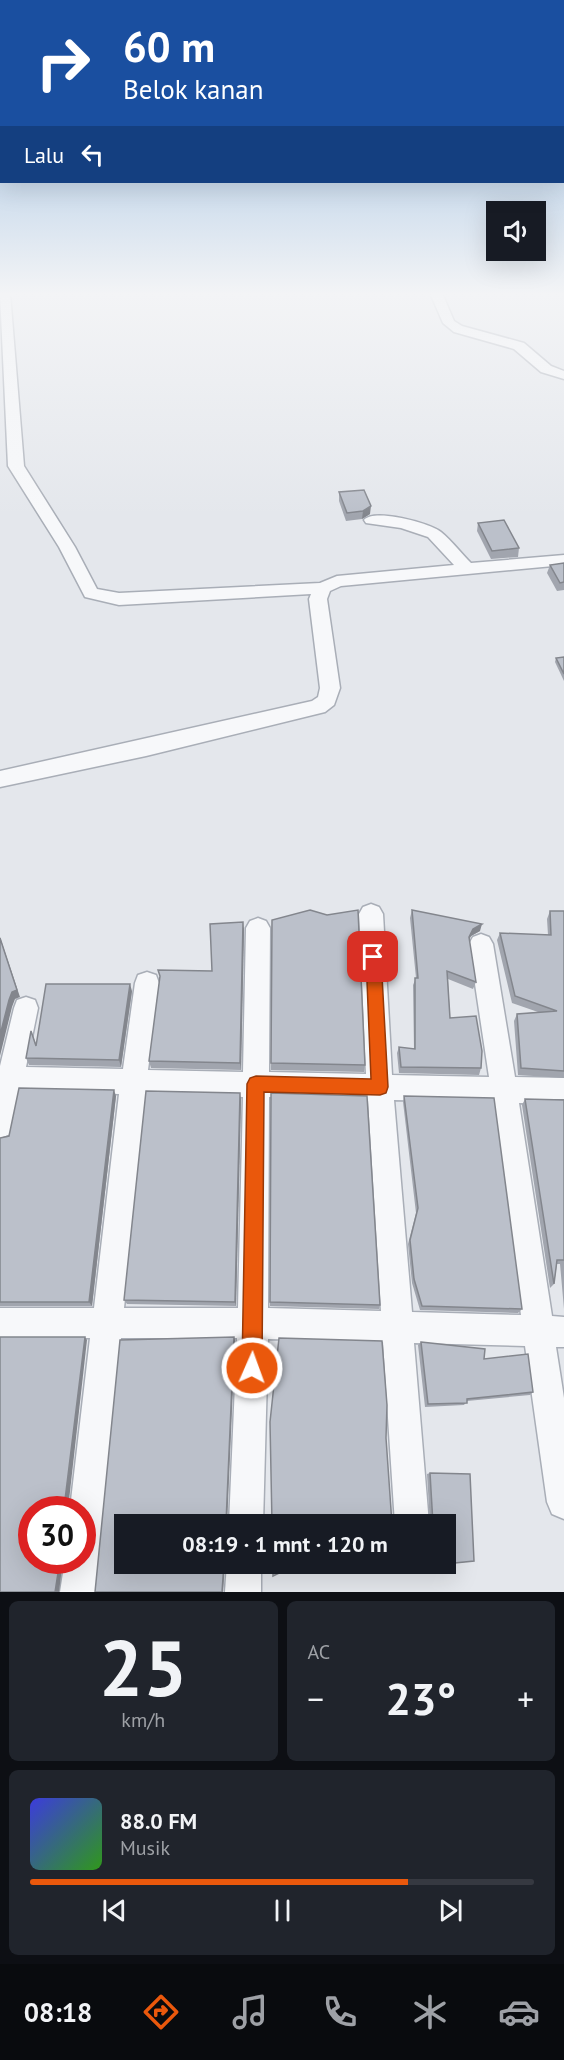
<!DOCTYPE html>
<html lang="id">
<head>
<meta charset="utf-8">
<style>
	:root { --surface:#171b24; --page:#20242c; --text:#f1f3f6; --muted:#9ea1a6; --line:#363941; --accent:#ea580c }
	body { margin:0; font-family:"PT Sans",sans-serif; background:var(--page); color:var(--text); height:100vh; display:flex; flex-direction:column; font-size:22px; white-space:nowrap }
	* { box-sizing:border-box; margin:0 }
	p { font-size:20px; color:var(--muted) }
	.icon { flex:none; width:33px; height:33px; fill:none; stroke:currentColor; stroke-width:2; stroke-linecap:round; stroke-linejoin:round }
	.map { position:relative; height:1592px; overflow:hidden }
	.side { display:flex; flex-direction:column; gap:9px; padding:9px; background:#0d0f14; flex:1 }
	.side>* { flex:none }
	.banner { position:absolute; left:0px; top:0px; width:564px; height:183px; box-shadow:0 6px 24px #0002; background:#1a4fa0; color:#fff; overflow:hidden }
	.buttons { position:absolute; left:486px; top:201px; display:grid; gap:12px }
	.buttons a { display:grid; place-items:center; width:60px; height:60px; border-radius:0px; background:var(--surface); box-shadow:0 6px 24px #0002; font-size:30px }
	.speed { position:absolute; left:18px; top:1496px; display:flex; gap:12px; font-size:30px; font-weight:700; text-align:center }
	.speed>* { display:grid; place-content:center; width:78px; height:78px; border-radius:50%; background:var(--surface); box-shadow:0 6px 24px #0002; line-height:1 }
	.speed .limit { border:9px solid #d22; background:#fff; color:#111 }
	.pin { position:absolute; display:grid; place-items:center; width:51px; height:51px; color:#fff; margin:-26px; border-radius:12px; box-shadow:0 3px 9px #0006 }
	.me { position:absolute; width:66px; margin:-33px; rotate:2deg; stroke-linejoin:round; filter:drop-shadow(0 0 4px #0008) }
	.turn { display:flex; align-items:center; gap:21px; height:126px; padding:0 24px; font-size:27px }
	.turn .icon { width:78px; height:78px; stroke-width:2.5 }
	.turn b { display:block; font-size:42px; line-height:51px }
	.then { display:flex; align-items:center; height:57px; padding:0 24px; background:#0003; gap:12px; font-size:22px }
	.big { font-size:45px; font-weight:700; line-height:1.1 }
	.side .tile { flex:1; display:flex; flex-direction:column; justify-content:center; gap:9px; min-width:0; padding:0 21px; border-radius:9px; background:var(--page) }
	.side .dial { align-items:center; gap:0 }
	.dial b { font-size:78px; line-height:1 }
	.song { display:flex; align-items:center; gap:18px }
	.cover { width:72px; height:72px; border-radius:9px; background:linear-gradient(135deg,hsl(240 70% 55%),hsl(110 70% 35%)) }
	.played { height:6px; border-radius:3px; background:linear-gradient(90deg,var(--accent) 75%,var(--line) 75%) }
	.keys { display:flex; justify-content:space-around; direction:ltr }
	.heat { display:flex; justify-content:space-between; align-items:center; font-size:33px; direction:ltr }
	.side .tiles { flex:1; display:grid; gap:9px; grid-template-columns:1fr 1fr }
	.tile:last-child { grid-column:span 2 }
	.trip { position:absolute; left:114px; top:1514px; width:342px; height:60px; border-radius:0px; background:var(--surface); box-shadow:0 6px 24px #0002; font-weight:700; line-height:60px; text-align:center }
	.tab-bar { display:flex; height:96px; justify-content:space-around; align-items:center; background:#090b0e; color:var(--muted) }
	.tab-bar .icon { width:42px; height:42px }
	.tab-bar .active { color:var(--accent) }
	.tab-bar b { font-size:27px; color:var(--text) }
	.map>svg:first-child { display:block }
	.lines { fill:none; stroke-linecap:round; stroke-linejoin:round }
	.minor-casing { stroke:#a9aeb7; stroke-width:3 }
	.minor { fill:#f7f8fa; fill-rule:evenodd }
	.wall { fill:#a1a5ae }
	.shaded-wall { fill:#83868d }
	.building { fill:#bbc0ca; stroke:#83868d; stroke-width:1.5 }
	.route { fill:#ea580c; stroke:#983908; stroke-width:1.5 }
</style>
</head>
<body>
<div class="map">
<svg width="564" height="1592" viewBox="0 0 564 1592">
	<rect width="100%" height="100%" fill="#e4e7ec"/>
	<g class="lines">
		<defs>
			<g id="minor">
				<path d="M0,293H10L24,466L75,547L97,589L119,593L320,583L337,576L454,565L428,537L401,528L366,523L364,520C374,508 430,523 441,532C452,541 461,553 471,563L564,555V565L341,586L330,591L327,599L340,688L334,705L325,712L146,756L0,787V771L312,701L318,697L320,688L309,599L311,594L119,605L85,597L59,547L8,466Z"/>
				<polygon points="430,293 442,293 454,321 462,326 524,343 551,366 564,371 564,379 541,372 514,349 454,332 443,323"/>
				<path d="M371,904L379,907L383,914L392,1075L489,1077L469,944L473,937L481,934L489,937L493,944L515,1077L564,1078V1104L519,1103L552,1316L564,1317V1347H556L564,1398V1519L552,1514L547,1502L525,1346L414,1343L429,1524H395L383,1342L268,1339L263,1524H229L237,1338H121L96,1592H60L65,1560H82V1509H70L90,1338H0V1308H94L119,1094L21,1092L10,1141L0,1144V1066L14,1008L17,1000L26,997L35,1000L38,1008L26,1067L123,1069L135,983L138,975L147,972L156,975L159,983L148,1070L243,1072L246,928L250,921L258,918L266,921L270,928L269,1072L366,1074L359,914L363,907ZM146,1095L243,1097L238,1308H124ZM269,1097L368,1100L381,1311L268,1308ZM394,1100L493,1102L521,1315L412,1312Z"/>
				<polygon points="227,1563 261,1563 261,1592 225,1592"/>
			</g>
		</defs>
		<!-- minor casing -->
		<use href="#minor" class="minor-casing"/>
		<!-- minor -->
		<use href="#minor" class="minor"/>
	</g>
	<!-- wall -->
	<g class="wall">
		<polygon points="339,492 370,514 362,519 346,521 339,501"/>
		<polygon points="478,523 519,548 518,557 491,559 477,531"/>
		<polygon points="564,563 564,590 557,591 547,573 550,565"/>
		<polygon points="564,657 564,681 555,662 556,658"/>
		<polygon points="412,910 480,931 471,936 469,939 476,982 473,989 448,979 450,1018 481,1068 479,1075 399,1073 397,1053 399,1047 414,1049 413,985 416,978 410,918"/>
		<polygon points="550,911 564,911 564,1078 518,1075 514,1021 517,1014 538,1012 512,1003 497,940 500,933 548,935 547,919"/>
		<polygon points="327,915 365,1065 364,1072 271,1070 272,920"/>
		<polygon points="244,929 241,1070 151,1068 149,1061 212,971"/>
		<polygon points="132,991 121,1067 29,1065 26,1058 31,1031 36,1044"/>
		<polygon points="271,1093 380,1305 379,1309 270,1306"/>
		<polygon points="116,1096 92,1306 0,1306 0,1138"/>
		<polygon points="404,1096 522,1309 518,1313 420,1310 412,1283 408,1244 416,1213 403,1102"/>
		<polygon points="241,1099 236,1306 127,1304 124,1300"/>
		<polygon points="525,1099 564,1099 564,1309 560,1264 557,1264 554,1284 550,1288 522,1105"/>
		<polygon points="421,1342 484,1359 533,1392 530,1395 467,1401 464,1405 425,1407 418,1345"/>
		<polygon points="430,1473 474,1561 433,1566 432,1563 446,1563 446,1524 430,1524 427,1474"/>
	</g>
	<!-- shaded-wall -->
	<g class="shaded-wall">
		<polygon points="371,506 370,514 362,519 363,511"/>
		<polygon points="243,922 244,929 241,1070 240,1063"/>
		<polygon points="482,924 480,931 471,936 467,944 469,937 473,929"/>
		<polygon points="0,937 20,997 15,999 12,1007 0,1056"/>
		<polygon points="130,984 132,991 121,1067 119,1060"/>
		<polygon points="114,1090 116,1096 92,1306 89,1302"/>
		<polygon points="240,1093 241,1099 236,1306 235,1302"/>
		<polygon points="85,1337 87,1340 68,1509 64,1508"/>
		<polygon points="234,1337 235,1340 227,1524 226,1523"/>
		<polygon points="60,1560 63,1560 59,1592 55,1592"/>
		<polygon points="224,1563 225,1563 223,1592 222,1592"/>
	</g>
	<!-- building -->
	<g class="building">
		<polygon points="364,490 371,506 363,511 347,513 339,492"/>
		<polygon points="504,520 519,548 492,551 478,523"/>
		<polygon points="564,563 564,582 560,583 550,565"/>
		<polygon points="564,657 564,674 556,658"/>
		<polygon points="310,910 327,915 358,910 365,1065 271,1063 272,920"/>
		<polygon points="412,910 482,924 473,929 469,937 476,982 447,971 450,1018 476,1016 482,1051 481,1068 401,1067 399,1047 415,1049 415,978 418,978"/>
		<polygon points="550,911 564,911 564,1071 521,1068 517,1014 557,1011 515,996 500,933 551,935"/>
		<polygon points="243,922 240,1063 149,1061 160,976 158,970 212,971 210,924"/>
		<polygon points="0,938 17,990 12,992 9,1000 0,1035"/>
		<polygon points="46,984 130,984 119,1060 26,1058 31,1031 36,1046"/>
		<polygon points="19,1088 114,1090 89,1302 0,1302 0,1138 9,1136"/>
		<polygon points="146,1091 240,1093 235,1302 124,1300"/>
		<polygon points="271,1093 367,1096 380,1305 270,1302"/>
		<polygon points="404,1096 494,1098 522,1309 422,1306 414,1279 410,1240 418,1208"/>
		<polygon points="525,1099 564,1100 564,1260 557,1260 554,1284"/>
		<polygon points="0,1337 85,1337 64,1508 70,1509 32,1509 32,1560 60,1560 55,1592 0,1592"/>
		<polygon points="234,1337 226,1523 229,1524 124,1524 124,1563 224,1563 222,1592 95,1592 120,1340"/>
		<polygon points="279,1338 382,1341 387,1405 386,1438 392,1524 272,1524 270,1422"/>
		<polygon points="421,1342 485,1349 484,1359 528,1354 533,1392 467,1399 467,1403 428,1404"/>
		<polygon points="430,1473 470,1474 474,1561 435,1565 435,1563 446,1563 446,1524 433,1524"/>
		<polygon points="273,1563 300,1563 273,1576"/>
	</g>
	<!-- sky -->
	<linearGradient id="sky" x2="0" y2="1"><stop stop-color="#8bb4dd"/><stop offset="0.57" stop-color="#f3f4f6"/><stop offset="1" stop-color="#f3f4f6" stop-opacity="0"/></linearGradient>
	<rect width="564" height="516" fill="url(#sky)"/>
	<!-- route -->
	<polygon class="route" points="373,950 379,952 381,957 388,1087 386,1093 380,1095 264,1092 262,1368 259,1375 252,1378 245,1375 242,1368 247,1084 250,1078 256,1076 371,1079 366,957 368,952"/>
</svg>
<div class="buttons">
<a><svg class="icon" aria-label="sound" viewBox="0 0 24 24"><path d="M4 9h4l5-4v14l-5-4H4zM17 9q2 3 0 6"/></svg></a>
</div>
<div class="speed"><div class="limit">30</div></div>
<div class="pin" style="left:373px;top:957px;background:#d93025"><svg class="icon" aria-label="arrive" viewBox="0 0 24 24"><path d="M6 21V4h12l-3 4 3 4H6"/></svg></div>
<svg class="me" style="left:252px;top:1368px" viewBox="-20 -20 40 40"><circle r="17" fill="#ea580c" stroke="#fff" stroke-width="3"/><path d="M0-11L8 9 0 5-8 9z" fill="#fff"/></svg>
<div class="trip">08:19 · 1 mnt · 120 m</div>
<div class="banner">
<div class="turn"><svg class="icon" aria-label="right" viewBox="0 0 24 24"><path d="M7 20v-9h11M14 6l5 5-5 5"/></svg><div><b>60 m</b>Belok kanan</div></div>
<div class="then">Lalu<svg class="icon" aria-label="left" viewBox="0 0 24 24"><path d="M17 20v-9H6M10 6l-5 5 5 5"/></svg></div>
</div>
</div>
<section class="side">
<div class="tiles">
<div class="tile dial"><b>25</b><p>km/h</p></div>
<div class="tile"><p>AC</p>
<div class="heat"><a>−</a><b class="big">23°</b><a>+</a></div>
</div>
<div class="tile">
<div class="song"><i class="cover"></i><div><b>88.0 FM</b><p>Musik</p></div></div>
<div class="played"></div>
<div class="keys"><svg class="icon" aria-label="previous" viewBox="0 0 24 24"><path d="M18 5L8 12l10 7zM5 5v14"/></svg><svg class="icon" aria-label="pause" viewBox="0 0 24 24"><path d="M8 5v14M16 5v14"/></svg><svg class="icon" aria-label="next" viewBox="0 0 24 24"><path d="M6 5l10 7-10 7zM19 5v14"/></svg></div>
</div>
</div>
</section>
<nav class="tab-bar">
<b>08:18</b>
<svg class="icon active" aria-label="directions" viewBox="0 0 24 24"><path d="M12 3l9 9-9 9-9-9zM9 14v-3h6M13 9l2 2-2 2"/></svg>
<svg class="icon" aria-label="music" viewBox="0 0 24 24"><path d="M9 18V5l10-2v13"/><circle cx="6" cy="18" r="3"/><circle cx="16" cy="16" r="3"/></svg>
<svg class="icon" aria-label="phone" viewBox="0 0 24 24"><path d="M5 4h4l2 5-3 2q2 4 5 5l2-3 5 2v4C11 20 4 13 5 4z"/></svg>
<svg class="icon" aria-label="climate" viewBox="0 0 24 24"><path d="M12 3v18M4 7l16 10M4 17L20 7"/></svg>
<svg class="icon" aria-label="car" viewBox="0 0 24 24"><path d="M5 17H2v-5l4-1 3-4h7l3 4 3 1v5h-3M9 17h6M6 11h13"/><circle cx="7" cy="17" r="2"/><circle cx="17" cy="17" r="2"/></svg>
</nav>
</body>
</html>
